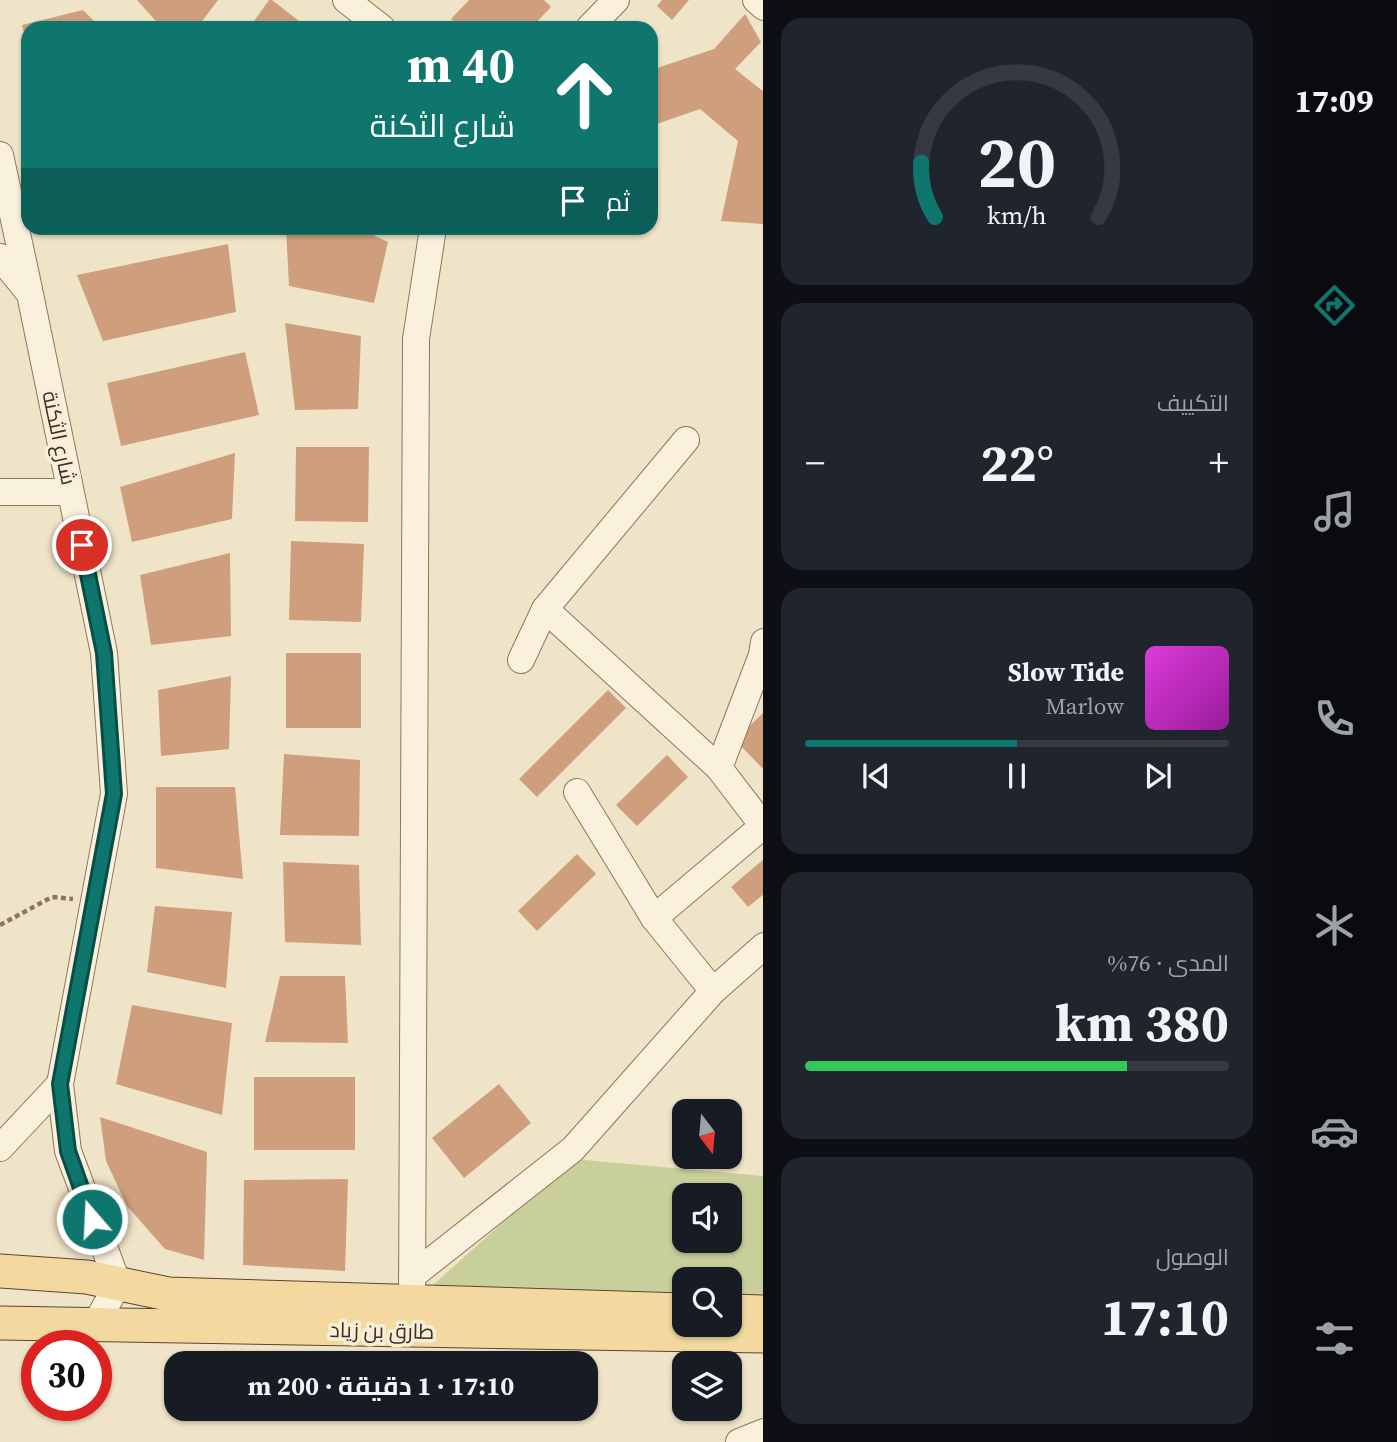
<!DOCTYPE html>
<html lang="ar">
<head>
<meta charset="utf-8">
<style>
	:root { --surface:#171b24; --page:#20242c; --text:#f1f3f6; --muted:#9ea1a6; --line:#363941; --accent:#0f766e }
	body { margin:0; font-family:"Source Serif 4",Cairo,serif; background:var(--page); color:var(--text); direction:rtl; height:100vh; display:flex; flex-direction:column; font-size:26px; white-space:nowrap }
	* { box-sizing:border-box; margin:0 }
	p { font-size:23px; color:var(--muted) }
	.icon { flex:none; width:38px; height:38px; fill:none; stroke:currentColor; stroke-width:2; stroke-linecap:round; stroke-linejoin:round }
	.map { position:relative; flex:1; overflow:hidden; direction:ltr }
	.sheet { display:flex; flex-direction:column; gap:18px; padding:18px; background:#0d0f14; width:508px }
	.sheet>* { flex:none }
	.hud { position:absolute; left:21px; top:21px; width:637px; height:214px; border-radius:21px; box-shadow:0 2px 5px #0004; direction:rtl; background:#0f766e; color:#fff; overflow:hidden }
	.needle { width:46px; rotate:164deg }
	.fabs { position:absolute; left:672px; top:1099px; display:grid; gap:14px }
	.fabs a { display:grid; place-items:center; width:70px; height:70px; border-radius:14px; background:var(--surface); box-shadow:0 2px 5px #0004; font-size:35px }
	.speed { position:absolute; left:21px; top:1330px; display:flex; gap:14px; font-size:35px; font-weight:700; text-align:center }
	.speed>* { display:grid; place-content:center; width:91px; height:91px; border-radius:50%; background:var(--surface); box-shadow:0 2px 5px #0004; line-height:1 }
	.speed .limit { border:10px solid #d22; background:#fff; color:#111 }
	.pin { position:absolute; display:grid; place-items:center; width:60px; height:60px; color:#fff; margin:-30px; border:4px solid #fff; border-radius:50%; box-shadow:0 2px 7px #0007 }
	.me { position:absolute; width:77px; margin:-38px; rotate:341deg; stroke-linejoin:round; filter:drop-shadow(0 0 5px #0008) }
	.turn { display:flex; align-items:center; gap:24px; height:147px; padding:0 28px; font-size:32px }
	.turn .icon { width:91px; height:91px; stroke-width:2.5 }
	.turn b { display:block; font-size:49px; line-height:60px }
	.then { display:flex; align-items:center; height:66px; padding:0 28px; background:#0003; gap:14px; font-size:26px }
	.big { font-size:52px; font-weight:700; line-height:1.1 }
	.sheet .widget { flex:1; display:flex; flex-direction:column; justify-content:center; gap:10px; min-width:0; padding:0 24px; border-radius:21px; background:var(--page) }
	.sheet .dial { align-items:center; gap:0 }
	.dial svg { height:182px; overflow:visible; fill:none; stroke:var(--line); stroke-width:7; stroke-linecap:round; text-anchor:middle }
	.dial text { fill:var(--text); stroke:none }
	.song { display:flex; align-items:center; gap:21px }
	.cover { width:84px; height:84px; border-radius:10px; background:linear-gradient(135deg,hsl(300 70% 55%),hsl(300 70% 35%)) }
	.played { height:7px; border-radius:4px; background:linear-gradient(90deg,var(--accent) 50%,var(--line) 50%) }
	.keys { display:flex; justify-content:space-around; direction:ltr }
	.heat { display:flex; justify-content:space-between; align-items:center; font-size:38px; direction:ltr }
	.charge { height:10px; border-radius:5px; background:linear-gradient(90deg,#34c759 76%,var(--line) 0) }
	.trip { position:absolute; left:164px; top:1351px; width:434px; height:70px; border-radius:21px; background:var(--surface); box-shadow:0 2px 5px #0004; font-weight:700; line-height:70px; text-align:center; direction:rtl }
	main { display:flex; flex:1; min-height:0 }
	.menu { display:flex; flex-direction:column; width:126px; justify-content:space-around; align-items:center; background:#090b0e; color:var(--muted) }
	.menu .icon { width:49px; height:49px }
	.menu .on { color:var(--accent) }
	.menu b { font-size:32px; color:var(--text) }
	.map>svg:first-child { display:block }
	.green { fill:#c9cf9b; fill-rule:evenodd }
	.building { fill:#cf9f7d }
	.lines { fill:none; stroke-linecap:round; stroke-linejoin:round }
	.minor-casing { stroke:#8d765c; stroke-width:28 }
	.major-casing { stroke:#5b4430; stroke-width:35 }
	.path { stroke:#8d765c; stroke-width:4.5; stroke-dasharray:5 3.5; stroke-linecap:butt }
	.minor { stroke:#faf1dc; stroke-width:26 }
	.major { stroke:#f3d9a0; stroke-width:33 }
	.route-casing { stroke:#0a4d48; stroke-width:18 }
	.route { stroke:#0f766e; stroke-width:12 }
	.labels { text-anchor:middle; stroke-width:7; stroke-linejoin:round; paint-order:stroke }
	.street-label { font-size:21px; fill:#3d2e20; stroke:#f7eed8 }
</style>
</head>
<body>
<main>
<nav class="menu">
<b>17:09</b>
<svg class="icon on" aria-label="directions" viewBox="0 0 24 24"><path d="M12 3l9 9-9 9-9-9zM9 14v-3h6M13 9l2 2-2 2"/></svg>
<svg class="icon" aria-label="music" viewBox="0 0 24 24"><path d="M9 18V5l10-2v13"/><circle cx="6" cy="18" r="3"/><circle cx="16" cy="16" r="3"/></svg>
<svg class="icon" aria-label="phone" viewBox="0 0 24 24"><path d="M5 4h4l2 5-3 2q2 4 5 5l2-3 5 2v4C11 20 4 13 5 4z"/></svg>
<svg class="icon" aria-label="climate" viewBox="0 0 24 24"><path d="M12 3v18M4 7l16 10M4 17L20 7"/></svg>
<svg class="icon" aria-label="car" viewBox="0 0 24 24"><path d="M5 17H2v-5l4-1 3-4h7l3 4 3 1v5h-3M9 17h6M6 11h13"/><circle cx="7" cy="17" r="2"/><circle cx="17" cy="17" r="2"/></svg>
<svg class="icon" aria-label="filters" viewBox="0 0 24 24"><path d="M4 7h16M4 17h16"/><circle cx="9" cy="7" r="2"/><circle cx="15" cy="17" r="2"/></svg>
</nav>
<section class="sheet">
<div class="widget dial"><svg viewBox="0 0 100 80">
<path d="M14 69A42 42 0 1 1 86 69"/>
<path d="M14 69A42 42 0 0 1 8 45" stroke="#0f766e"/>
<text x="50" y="56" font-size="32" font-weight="700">20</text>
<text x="50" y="72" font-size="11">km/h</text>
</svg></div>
<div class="widget"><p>التكييف</p>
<div class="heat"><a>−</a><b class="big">22°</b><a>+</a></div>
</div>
<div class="widget">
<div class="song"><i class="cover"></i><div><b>Slow Tide</b><p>Marlow</p></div></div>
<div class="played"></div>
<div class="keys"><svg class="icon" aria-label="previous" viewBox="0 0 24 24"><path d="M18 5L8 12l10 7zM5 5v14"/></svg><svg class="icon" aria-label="pause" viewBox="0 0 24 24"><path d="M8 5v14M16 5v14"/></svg><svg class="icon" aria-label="next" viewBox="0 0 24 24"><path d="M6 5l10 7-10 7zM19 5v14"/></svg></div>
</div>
<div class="widget"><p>المدى · 76%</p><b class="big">380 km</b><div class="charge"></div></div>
<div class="widget"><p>الوصول</p><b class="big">17:10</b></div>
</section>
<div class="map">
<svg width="764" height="1442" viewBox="0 0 764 1442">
	<rect width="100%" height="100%" fill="#f0e4c8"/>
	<!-- green -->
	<path class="green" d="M573,1159L763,1176V1312L730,1311V1279H684V1310L412,1304ZM684,1195H730V1241H684Z"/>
	<!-- building -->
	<g class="building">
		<polygon points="137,0 218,0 197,28 162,28"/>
		<polygon points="269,0 272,0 308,28 249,28"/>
		<polygon points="469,0 544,0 551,7 531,28 462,28 451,19"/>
		<polygon points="662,0 689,0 672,20 657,6"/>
		<polygon points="83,10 101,28 28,28 27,44 22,25"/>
		<polygon points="745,14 761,42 735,69 764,92 764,224 721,221 738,141 700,109 651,126 651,70 714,49"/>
		<polygon points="69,228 99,228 99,229 71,235"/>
		<polygon points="286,228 359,228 388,242 374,303 289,286"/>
		<polygon points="228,244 236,312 103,341 77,275"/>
		<polygon points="285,323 361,336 358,409 295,410"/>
		<polygon points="245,352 259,415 121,446 107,383"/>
		<polygon points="296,447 369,447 368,522 295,521"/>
		<polygon points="235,453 232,519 132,542 120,487"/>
		<polygon points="291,541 364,544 361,622 289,620"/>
		<polygon points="230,553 231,636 151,645 140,575"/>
		<rect x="286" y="653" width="75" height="75"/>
		<polygon points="231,676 229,749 161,756 158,690"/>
		<polygon points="608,690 626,708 537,797 519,779"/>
		<polygon points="764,712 764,770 735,740"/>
		<polygon points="284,754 360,760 359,836 280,835"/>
		<polygon points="667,755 688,777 637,826 616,805"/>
		<polygon points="156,787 235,787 243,879 156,868"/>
		<polygon points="577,854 596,874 537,931 518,911"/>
		<polygon points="764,859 764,894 748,907 731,887"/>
		<polygon points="283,862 359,865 361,945 285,942"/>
		<polygon points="155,906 232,912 226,988 147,972"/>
		<polygon points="280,976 345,976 348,1043 265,1042"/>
		<polygon points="132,1005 232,1023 222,1115 116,1084"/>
		<rect x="254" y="1077" width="101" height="73"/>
		<polygon points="499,1084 531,1123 464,1178 432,1138"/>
		<polygon points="100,1117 207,1152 204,1260 165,1249 127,1206 106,1161"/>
		<polygon points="348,1179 345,1271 243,1265 244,1180"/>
	</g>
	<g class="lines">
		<defs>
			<g id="minor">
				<polyline points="346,0 382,28"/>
				<polyline points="756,0 764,7"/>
				<polyline points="589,28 616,0"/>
				<polyline points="0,155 29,289"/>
				<polyline points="0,257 30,294 104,653 114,794 60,1084 68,1151 118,1284 96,1323"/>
				<polyline points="0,492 70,492"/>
				<polyline points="545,609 719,768"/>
				<polyline points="764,642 762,655 719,768 764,827"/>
				<polyline points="521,660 545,609 686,440"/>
				<polyline points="577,792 654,918 713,991"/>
				<polyline points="654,918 763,826"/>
				<polyline points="0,1148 60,1084"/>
				<polyline points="412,1276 573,1149 713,991 764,946"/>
				<polyline points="412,1304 416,339 433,228"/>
				<polyline points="739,1442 764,1432"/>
			</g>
			<g id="major">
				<polyline points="0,1271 87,1277 168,1294 684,1310"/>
				<polyline points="730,1311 764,1312"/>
				<polyline points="0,1323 764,1336"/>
			</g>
		</defs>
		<!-- minor casing -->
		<use href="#minor" class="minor-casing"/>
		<!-- major casing -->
		<use href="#major" class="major-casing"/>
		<!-- path -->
		<polyline class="path" points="0,925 52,897 73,899"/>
		<!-- minor -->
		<use href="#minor" class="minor"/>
		<!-- major -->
		<use href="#major" class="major"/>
	</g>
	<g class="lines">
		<defs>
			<polyline id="route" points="82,545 104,653 114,794 60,1084 68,1151 92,1219"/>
		</defs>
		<!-- route casing -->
		<use href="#route" class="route-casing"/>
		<!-- route -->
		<use href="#route" class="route"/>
	</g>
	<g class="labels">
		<!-- street labels -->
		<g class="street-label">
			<text transform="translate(59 438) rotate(78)" y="7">شارع الثكنة</text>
			<text transform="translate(382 1331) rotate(1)" y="7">طارق بن زياد</text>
		</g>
	</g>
</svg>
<div class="fabs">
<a><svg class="needle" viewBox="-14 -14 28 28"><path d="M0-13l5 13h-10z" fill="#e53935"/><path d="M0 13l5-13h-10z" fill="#9ea1a6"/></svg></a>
<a><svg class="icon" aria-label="sound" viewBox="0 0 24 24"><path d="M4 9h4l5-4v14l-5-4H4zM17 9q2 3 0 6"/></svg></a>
<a><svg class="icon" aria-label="search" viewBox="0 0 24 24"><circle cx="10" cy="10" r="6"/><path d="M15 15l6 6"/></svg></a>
<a><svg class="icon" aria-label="layers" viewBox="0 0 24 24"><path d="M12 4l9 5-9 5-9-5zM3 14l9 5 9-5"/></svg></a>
</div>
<div class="speed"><div class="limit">30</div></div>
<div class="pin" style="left:82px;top:545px;background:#d93025"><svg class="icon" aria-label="arrive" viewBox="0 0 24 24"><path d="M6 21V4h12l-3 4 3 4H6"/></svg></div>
<svg class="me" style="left:92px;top:1219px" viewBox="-20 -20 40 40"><circle r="17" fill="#0f766e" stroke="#fff" stroke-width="3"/><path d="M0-11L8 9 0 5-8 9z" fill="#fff"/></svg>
<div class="trip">17:10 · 1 دقيقة · 200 m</div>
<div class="hud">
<div class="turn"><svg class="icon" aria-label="ahead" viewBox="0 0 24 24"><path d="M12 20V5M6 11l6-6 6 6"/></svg><div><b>40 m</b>شارع الثكنة</div></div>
<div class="then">ثم<svg class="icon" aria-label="arrive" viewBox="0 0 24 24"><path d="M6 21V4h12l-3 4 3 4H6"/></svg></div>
</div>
</div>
</main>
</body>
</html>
